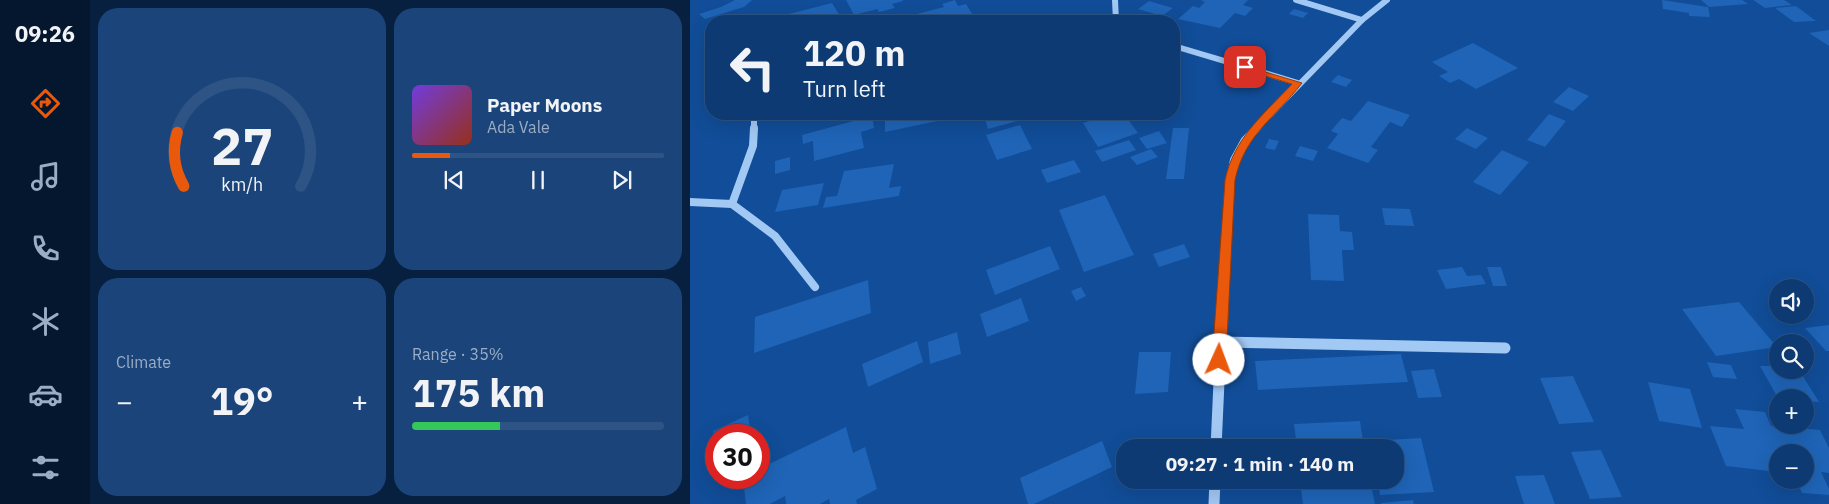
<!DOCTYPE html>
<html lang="en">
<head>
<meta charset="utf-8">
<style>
	:root { --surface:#0d3a72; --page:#1b457a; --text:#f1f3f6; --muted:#9aadc4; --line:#2d5484; --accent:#ea580c }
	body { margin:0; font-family:"IBM Plex Sans",sans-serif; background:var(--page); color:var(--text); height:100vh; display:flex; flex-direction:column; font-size:19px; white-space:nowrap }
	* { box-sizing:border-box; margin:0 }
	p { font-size:16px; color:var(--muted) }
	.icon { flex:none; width:28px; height:28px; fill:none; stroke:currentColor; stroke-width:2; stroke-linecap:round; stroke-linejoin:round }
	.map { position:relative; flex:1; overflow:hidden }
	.panel { display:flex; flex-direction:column; gap:8px; padding:8px; background:#07203f; width:600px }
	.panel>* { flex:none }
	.hud { position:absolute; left:15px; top:15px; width:475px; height:105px; border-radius:20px; box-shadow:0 5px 20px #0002,0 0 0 1px var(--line); background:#0d3a72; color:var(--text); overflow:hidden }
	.tools { position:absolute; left:1079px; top:279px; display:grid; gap:10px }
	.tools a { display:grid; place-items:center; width:45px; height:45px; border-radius:50%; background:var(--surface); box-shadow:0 5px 20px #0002,0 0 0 1px var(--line); font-size:25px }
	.speed { position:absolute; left:15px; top:424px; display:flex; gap:10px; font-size:25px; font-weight:700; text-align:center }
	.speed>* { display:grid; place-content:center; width:65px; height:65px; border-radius:50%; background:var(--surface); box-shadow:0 5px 20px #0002,0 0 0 1px var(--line); line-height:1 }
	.speed .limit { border:8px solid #d22; background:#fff; color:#111 }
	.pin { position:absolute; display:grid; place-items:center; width:42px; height:42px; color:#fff; margin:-21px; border-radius:10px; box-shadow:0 2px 8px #0006 }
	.me { position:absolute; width:55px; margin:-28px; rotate:2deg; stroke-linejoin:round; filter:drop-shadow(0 0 4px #0008) }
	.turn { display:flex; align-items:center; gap:18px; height:105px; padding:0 15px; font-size:22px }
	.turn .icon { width:65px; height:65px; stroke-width:2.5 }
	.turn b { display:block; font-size:35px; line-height:42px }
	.big { font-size:38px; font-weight:700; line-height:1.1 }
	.panel .widget { flex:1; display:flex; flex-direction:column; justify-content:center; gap:8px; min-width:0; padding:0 18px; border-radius:20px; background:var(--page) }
	.panel .dial { align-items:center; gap:0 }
	.dial svg { height:130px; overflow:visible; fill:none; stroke:var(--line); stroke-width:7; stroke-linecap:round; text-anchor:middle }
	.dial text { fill:var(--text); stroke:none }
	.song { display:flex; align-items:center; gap:15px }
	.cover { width:60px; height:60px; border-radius:8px; background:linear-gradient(135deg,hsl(260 70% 55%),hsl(10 70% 35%)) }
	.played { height:5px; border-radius:2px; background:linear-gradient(90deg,var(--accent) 15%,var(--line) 15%) }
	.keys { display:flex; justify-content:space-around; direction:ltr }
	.heat { display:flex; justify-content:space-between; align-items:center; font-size:28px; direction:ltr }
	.charge { height:8px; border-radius:4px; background:linear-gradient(90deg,#34c759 35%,var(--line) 0) }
	.panel .tiles { flex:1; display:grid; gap:8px; grid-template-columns:repeat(2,1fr) }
	.trip { position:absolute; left:426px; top:439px; width:288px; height:50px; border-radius:20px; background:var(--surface); box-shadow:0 5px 20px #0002,0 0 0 1px var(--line); font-weight:700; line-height:50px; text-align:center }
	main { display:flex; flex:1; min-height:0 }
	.dock { display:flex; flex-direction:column; width:90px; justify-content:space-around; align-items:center; background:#05172e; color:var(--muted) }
	.dock .icon { width:35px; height:35px }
	.dock .selected { color:var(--accent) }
	.dock b { font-size:22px; color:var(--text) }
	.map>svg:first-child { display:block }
	.building { fill:#1f64b7 }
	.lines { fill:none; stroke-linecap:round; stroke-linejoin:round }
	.minor-far2 { stroke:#a2c8f4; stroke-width:6 }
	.minor-far1 { stroke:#a2c8f4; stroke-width:8 }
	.minor { stroke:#a2c8f4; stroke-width:11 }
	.route { fill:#ea580c; stroke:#983908 }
</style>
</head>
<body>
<main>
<nav class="dock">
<b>09:26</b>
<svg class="icon selected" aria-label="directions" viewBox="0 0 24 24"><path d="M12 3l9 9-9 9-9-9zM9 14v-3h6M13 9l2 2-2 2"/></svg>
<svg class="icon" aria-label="music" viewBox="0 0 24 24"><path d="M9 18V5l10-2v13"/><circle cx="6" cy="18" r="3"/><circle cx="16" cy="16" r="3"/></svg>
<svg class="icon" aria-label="phone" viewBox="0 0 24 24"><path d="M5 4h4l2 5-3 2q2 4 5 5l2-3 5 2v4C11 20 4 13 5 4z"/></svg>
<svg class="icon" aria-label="climate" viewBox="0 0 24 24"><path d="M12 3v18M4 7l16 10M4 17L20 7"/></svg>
<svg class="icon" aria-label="car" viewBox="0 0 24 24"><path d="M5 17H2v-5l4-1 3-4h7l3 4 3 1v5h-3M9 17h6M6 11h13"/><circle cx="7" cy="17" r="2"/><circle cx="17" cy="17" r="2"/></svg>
<svg class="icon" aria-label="filters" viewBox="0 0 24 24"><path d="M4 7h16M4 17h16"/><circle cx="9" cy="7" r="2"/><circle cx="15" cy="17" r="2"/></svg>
</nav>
<section class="panel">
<div class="tiles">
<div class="widget dial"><svg viewBox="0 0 100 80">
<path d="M14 69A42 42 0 1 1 86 69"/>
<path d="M14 69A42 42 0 0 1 10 36" stroke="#ea580c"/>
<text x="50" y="56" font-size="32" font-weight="700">27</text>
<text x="50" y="72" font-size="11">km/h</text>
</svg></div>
<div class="widget">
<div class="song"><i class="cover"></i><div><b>Paper Moons</b><p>Ada Vale</p></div></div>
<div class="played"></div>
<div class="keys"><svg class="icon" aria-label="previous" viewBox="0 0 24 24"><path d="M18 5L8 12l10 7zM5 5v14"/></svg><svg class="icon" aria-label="pause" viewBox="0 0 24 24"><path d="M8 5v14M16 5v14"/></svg><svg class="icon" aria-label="next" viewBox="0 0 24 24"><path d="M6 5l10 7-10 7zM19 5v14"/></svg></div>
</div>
<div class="widget"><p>Climate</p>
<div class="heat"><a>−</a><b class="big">19°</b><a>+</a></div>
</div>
<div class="widget"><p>Range · 35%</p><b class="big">175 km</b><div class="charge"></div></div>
</div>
</section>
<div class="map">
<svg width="1139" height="504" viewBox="0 0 1139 504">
	<rect width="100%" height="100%" fill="#114d98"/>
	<!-- building -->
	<g class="building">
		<polygon points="45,0 62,0 54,7 15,19 9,14 31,7"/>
		<polygon points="156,0 213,0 213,1 202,4 205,8 189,12 187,9 164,15"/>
		<polygon points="265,0 268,6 276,4 284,17 268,21 231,21 227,14 254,7 252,4"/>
		<polygon points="511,0 558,0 553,5 563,8 555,16 545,13 530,28 488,19 503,6 509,8 515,2"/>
		<polygon points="972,0 1018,7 1020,17 999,16 999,13 973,9"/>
		<polygon points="1011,0 1052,0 1058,4 1019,7"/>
		<polygon points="1063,0 1094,0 1102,5 1075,8"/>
		<polygon points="459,1 483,8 472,16 448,9"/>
		<polygon points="142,3 150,16 140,19 141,21 94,21 91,16"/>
		<polygon points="1106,6 1126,21 1104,22 1085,8"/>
		<polygon points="604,9 618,13 613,18 599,14"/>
		<polygon points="351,14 353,18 340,21 328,21 327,19"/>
		<polygon points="1139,30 1139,46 1119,33"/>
		<polygon points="783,43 828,68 786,89 769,79 760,83 749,76 758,72 742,62"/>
		<polygon points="648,75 662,80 656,87 641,82"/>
		<polygon points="879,87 899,96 883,111 863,102"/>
		<polygon points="678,101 720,115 712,127 700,122 681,147 688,150 678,163 637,148 648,134 641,131 652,118 661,121"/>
		<polygon points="210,114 270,114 271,116 195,132 195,117"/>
		<polygon points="300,114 329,114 331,120 298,129 294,115"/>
		<polygon points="423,114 434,114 448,133 408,147 393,123"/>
		<polygon points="859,114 876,121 855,147 837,140"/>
		<polygon points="182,116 184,128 171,132 174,148 124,161 123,141 113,144 112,135"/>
		<polygon points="330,125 342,149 307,160 296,135"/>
		<polygon points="483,128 499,128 494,179 476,179"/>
		<polygon points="777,128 798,138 786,149 765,139"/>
		<polygon points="469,131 477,143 457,149 449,138"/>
		<polygon points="579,139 589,141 585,150 575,148"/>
		<polygon points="439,140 446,150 412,162 405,151"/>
		<polygon points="610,146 628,151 623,161 605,156"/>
		<polygon points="461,149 468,157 447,165 440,157"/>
		<polygon points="812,150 839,162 810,195 783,182"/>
		<polygon points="100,157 100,170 85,174 85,161"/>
		<polygon points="384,160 391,172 357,183 351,170"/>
		<polygon points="204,164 199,188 211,186 209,196 133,208 136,197 147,196 154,171"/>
		<polygon points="134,183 128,205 85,212 92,190"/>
		<polygon points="415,195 444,255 394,272 369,210"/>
		<polygon points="692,208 720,209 724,226 695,225"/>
		<polygon points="618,214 649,215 650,231 662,232 664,250 652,250 654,281 621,280"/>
		<polygon points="494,244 500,257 469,267 463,254"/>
		<polygon points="360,246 370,269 305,295 296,270"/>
		<polygon points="772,267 777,276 791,275 796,284 756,289 747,270"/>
		<polygon points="797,267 811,267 817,286 803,286"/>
		<polygon points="178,280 181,313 64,353 65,317"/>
		<polygon points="391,287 396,296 386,301 381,291"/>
		<polygon points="331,298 339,321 297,337 290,314"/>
		<polygon points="1049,302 1087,347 1026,356 992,309"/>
		<polygon points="1139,325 1139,351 1136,351 1115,328"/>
		<polygon points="267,332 271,354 240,364 238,342"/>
		<polygon points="227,341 233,362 178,387 172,364"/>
		<polygon points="449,352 481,352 478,392 445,394"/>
		<polygon points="711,354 718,382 568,390 565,361"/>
		<polygon points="1017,362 1041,365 1047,379 1023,377"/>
		<polygon points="1070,366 1088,366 1088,370 1109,370 1129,402 1115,401 1115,398 1088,398"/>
		<polygon points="744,369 752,397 728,398 721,371"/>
		<polygon points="883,376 904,422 869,424 850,378"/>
		<polygon points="958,382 1000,389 1012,428 969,421"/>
		<polygon points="1045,409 1075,412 1081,426 1130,430 1139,448 1139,473 1131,472 1139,489 1139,495 1112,493 1106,480 1115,480 1115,452 1088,452 1088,472 1036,466 1020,426 1054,429"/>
		<polygon points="58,415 61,435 26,435 25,448 23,431"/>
		<polygon points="670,421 674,448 607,448 604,424"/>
		<polygon points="156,427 163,453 175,447 187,489 166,500 167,504 140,504 139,499 130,504 96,504 95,496 80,504 56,504 53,478 69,478 69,469"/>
		<polygon points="731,438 744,492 690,495 688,480 705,480 705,448 682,448 680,441"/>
		<polygon points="412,441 422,467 344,504 338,504 330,478"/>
		<polygon points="911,450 932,497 900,499 881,452"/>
		<polygon points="854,475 865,504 834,504 825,476"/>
		<polygon points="610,480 680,480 685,504 613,504"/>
		<polygon points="723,500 724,504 691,504 691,503"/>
	</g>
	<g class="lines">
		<!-- minor-far2 -->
		<g class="minor-far2">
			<polyline points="425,0 426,21"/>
			<polyline points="606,0 672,20"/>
			<polyline points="484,46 608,83"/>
			<polyline points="64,129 64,114"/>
			<polyline points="566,129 672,20 697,0"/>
		</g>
		<!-- minor-far1 -->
		<g class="minor-far1">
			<polyline points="0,202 42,204 85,236 125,287"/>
			<polyline points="42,204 63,146 64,128"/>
			<polyline points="533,294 540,180 544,160 555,140 567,128"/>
		</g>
		<!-- minor -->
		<g class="minor">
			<polyline points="530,342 815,348"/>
			<polyline points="526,448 533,293"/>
			<polyline points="524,504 525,480"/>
		</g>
	</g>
	<!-- route -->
	<path class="route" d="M552,65L612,83C585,118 555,134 545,180L536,360L534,364H524L522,360L535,180C544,138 573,115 602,84L552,69Z"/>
</svg>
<div class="tools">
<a><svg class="icon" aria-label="sound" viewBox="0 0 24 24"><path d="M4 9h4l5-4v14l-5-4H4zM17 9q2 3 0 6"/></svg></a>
<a><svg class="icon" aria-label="search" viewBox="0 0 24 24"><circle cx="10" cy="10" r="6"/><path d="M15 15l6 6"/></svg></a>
<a>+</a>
<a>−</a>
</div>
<div class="speed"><div class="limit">30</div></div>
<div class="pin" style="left:555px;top:67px;background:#d93025"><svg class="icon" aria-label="arrive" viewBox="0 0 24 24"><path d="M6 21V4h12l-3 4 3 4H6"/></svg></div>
<svg class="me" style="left:529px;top:360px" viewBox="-20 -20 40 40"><circle r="19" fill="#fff"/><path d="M0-13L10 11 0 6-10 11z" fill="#ea580c"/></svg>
<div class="trip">09:27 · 1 min · 140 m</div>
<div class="hud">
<div class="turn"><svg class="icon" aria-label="left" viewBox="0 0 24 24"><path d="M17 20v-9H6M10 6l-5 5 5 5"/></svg><div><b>120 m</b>Turn left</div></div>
</div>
</div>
</main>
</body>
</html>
